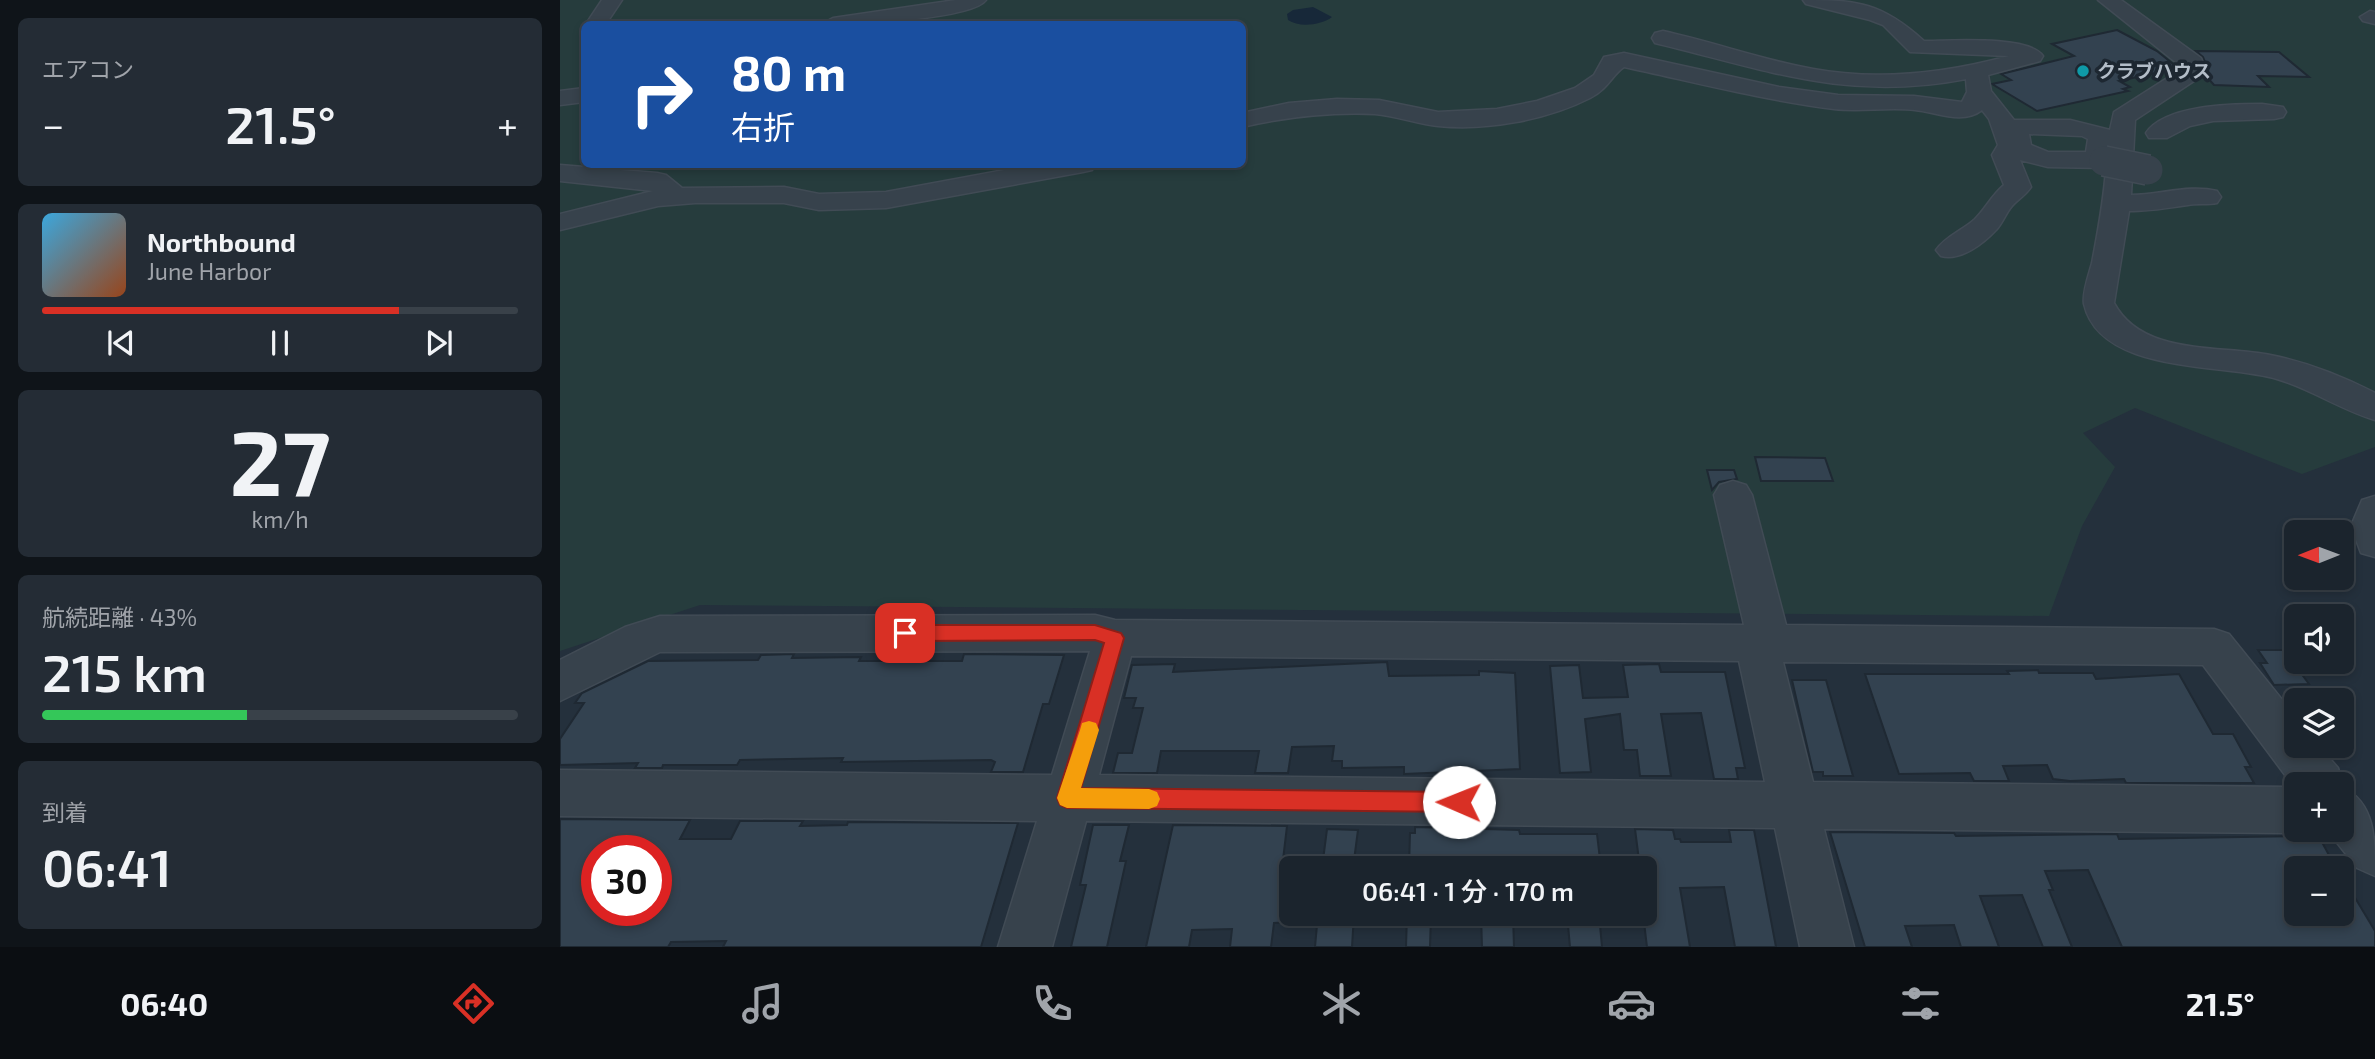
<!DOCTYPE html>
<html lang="ja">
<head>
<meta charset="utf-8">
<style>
	:root { --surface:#1b242d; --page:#242c35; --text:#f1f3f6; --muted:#a0a4aa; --line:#394149; --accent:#d93025 }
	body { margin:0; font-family:"Exo 2","Noto Sans JP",sans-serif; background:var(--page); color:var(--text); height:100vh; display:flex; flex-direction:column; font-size:26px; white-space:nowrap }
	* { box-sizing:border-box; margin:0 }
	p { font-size:23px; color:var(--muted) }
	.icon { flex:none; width:38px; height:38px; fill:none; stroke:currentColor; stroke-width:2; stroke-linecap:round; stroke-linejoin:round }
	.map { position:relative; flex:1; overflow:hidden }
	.drawer { display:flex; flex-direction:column; gap:18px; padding:18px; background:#0f1419; width:560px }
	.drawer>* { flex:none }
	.top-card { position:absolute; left:21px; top:21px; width:665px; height:147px; border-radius:10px; box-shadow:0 4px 10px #0003,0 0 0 2px var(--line); background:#1a4fa0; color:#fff; overflow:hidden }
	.needle { width:46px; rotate:269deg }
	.buttons { position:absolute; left:1724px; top:520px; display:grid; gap:14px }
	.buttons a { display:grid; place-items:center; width:70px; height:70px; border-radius:10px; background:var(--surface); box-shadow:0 4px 10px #0003,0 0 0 2px var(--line); font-size:35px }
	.speed { position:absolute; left:21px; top:835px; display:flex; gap:14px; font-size:35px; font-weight:700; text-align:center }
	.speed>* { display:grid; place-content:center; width:91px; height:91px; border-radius:50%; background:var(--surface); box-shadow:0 4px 10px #0003,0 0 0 2px var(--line); line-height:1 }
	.speed .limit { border:10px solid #d22; background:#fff; color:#111 }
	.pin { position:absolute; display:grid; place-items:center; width:60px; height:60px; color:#fff; margin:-30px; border-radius:14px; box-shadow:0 4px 10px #0006 }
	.me { position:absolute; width:77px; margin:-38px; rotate:271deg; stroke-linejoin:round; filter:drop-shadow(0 0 5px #0008) }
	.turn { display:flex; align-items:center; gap:24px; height:147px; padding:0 35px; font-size:32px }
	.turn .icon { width:91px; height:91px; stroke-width:2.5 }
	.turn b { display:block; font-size:49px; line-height:60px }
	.big { font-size:52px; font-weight:600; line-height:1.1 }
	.drawer .card { flex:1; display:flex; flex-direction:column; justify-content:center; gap:10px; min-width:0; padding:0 24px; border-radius:10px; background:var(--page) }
	.drawer .dial { align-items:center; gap:0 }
	.dial b { font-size:91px; line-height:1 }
	.song { display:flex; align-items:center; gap:21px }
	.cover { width:84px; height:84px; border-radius:10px; background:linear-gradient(135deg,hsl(200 70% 55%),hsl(20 70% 35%)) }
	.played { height:7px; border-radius:4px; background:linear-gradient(90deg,var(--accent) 75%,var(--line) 75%) }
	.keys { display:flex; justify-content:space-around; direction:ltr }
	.heat { display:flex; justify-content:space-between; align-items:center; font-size:38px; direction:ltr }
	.charge { height:10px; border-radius:5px; background:linear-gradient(90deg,#34c759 43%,var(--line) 0) }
	.trip { position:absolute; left:719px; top:856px; width:378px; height:70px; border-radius:10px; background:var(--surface); box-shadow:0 4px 10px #0003,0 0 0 2px var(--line); font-weight:600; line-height:70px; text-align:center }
	.tabs { display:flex; height:112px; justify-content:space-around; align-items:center; background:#0b0e12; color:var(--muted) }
	.tabs .icon { width:49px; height:49px }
	.tabs .current { color:var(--accent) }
	.tabs b { font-size:32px; color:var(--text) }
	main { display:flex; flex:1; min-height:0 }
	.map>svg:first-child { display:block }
	.green { fill:#263c3d; fill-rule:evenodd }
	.water { fill:#172839 }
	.building { fill:#334250; stroke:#1f2933; stroke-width:2; fill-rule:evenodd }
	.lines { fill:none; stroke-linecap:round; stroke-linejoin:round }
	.minor-casing { stroke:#414b55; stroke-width:3 }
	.minor { fill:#37424c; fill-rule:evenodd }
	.minor-bridge-casing { stroke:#414b55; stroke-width:32; stroke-linecap:butt }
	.minor-bridge { stroke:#37424c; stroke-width:29 }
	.route { fill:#d93025; stroke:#8d1f18; stroke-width:2 }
	.slow { fill:#f59e0b }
	.culture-dot { fill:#0f9aa8; stroke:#1d2731; stroke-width:2.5 }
	.labels { text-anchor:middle; stroke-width:7; stroke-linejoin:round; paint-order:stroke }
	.far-poi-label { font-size:19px; font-weight:bold; fill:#b3bdc8; stroke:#1d2731; text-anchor:start }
</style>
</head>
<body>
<main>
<section class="drawer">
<div class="card"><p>エアコン</p>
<div class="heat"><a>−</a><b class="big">21.5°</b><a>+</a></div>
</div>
<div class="card">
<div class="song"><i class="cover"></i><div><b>Northbound</b><p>June Harbor</p></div></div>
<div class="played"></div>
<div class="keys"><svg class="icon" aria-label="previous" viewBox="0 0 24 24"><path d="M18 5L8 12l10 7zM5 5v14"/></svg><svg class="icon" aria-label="pause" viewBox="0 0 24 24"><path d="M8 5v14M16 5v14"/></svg><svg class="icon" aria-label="next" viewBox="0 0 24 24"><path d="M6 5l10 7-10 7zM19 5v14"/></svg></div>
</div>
<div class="card dial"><b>27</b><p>km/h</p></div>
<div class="card"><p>航続距離 · 43%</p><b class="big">215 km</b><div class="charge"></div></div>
<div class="card"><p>到着</p><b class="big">06:41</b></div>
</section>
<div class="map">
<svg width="1815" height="947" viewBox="0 0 1815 947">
	<rect width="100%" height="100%" fill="#24303c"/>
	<!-- green -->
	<path class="green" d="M0,0H1815V447L1742,474L1575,408L1523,433L1555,467L1522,526L1489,616L140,605L0,651ZM24,24H682V164H24Z"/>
	<!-- water -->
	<path class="water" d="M753,7L772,17C762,25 739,28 728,20L727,14L733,10Z"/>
	<!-- building -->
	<g class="building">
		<polygon points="1557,30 1597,51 1618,68 1559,81 1570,87 1563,89 1568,91 1477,111 1432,84 1451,80 1441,74 1514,56 1492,44"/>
		<polygon points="1636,51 1719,52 1749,77 1698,76 1709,87 1654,85 1646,76 1648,69 1643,57"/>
		<polygon points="1195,457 1265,458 1273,481 1201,481"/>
		<polygon points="1147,470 1174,470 1177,479 1159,482 1152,490"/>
		<polygon points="1698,650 1724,650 1749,684 1714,685 1700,663 1707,663"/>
		<polygon points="234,654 232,658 301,657 299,661 402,661 404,654 504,655 489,704 483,704 463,772 431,772 435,762 431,760 281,762 283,758 180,760 177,765 103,765 102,768 75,768 78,763 0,765 0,739 24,703 15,703 22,693 88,661 198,660 201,655"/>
		<polygon points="827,662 829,676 919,675 919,671 955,673 960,769 844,774 844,767 782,768 782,761 772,761 774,746 732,747 728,773 695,773 699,751 601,751 597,773 553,773 558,753 572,753 583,708 573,708 576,698 564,698 572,665 615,664 613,672"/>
		<polygon points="1099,664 1101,672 1165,672 1185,768 1176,768 1178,779 1154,779 1141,713 1101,714 1111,776 1080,776 1077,750 1064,750 1060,714 1025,719 1031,772 1000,773 990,666 1019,665 1023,698 1068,697 1063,665"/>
		<polygon points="1478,670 1479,673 1533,673 1536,679 1619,674 1653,734 1673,734 1691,767 1685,767 1694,783 1566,783 1564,779 1510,781 1493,779 1487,765 1443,766 1449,781 1414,781 1410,773 1339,774 1305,674 1449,674 1447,671"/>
		<polygon points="1232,680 1266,680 1293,776 1263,776 1263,772 1253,772"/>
		<path d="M0,819L130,820L120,839H171L180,821H243L240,826L287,825L288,822L458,823L421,947H163L166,941L111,942L108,947H0ZM37,850H96V910H37Z"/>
		<polygon points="533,825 569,825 560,861 566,861 547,947 511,947 526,885 520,885"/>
		<polygon points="613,825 727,826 723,860 732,860 732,922 714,923 711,947 670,947 672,929 632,930 629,947 586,947"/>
		<polygon points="855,827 959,830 960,834 1037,834 1041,868 849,868 850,833 855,833"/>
		<polygon points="767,829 798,830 793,868 762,868"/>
		<polygon points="1075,829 1113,830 1115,839 1120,839 1121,842 1171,842 1169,830 1194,830 1216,947 1175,947 1164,887 1120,888 1130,947 1087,947 1083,914 1085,868 1080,868"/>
		<polygon points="1748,831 1756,831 1776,868 1736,868 1736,914 1782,914 1782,876 1815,931 1815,947 1562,947 1528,870 1485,871 1493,890 1489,890 1512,947 1483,947 1462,895 1420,896 1439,947 1401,947 1394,925 1345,926 1352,947 1305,947 1270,832 1394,833 1396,836 1557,834 1559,839 1736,836"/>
		<polygon points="758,914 794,914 792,947 755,947"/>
		<polygon points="847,914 871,914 870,947 846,947"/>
		<polygon points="921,914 953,914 954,947 922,947"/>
		<polygon points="1007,914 1039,914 1042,947 1010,947"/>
	</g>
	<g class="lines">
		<defs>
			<g id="minor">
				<polygon points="42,0 62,0 46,24 26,24"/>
				<path d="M396,0H426C413,19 288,26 262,24L273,18Z"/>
				<path d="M1243,0C1298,0 1322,3 1364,41C1389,41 1469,35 1483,56L1480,61L1428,75L1431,91L1454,120H1510L1550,130L1554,112L1623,68L1538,0H1561L1641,58L1646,70L1643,75L1575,120L1571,195C1600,195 1629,184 1657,191L1661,197L1657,203C1647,205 1637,203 1628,205C1607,208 1590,211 1569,211L1554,303C1582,356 1659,345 1710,355C1746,362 1782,376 1815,393V420C1781,410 1751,389 1717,379C1665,363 1540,375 1524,304C1522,293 1529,274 1532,263C1538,231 1544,200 1546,168L1488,167L1460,160L1471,187C1466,195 1458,199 1452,206C1446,213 1443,222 1437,229C1423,244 1401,261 1381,256L1376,250C1386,236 1403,230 1415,219C1426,208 1432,195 1444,185L1432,155L1438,145L1429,119L1422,110C1403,125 1376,112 1355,110C1328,107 1301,112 1274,109C1203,100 1134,82 1064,67C1053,74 1048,89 1030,98C987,120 926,131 878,126C857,124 837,116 815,114C770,112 726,117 682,127V113L729,103L777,99L819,100L878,112L937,109L977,101L1015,88L1034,75L1044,57L1064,53L1219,87L1278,95L1354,96L1402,102L1407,92L1406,79C1287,102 1207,70 1095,43L1092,38L1095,33L1103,31C1153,42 1203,60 1253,69C1318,81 1386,73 1449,56L1350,52L1323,25L1310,20L1246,4ZM1469,134L1522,136L1528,139L1526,152H1488L1471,145Z"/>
				<polygon points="1810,11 1815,12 1815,24 1803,21 1800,17"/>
				<polygon points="24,88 24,102 0,105 0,91"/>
				<path d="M1702,104L1723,107L1726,112L1723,117L1714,119L1653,121L1630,126L1607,138H1589L1586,133C1605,105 1671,104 1702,104Z"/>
				<polygon points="477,164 536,164 532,170 523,172 326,208 259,210 224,203 135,203 98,206 0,230 0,214 93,191 0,181 0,165 97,173 106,175 122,188 224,187 259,194 326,192"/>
				<path d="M1173,481L1186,485L1192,495L1226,625L1654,629L1669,634L1736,717V746H1759L1778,768L1783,787C1815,804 1815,837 1815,876L1797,868L1767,830H1782V784H1736V830H1746L1736,833L1264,829L1294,947H1240L1215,828L526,821L492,947H438L477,821L0,816V770L492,775L530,651L100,652L0,701V660L65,627L100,616L535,615L555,620L1184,625L1154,495L1160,485ZM571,656L1179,661L1205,782L539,775ZM1223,662L1643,665L1734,787L1253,782Z"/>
				<polygon points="1815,496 1815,557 1801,553 1791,526 1802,500"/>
			</g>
		</defs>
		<!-- minor casing -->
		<use href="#minor" class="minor-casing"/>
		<!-- minor -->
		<use href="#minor" class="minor"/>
		<defs>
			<polyline id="minor-bridge" points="1544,161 1588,170"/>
		</defs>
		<!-- minor-bridge casing -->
		<use href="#minor-bridge" class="minor-bridge-casing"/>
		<!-- minor-bridge -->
		<use href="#minor-bridge" class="minor-bridge"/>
	</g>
	<!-- route -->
	<polygon class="route" points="345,625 535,625 561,633 564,638 521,788 899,792 906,795 909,802 906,809 899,812 507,808 500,805 497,798 544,643 535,640 345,641 335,633"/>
	<!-- slow -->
	<polygon class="slow" points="529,721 536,723 539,730 521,788 589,789 597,792 600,799 597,806 589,809 507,808 500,805 497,798 520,730 522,723"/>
	<!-- markers -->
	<circle class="culture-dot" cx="1523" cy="71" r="7"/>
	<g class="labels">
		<!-- far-poi labels -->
		<g class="far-poi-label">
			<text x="1537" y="78">クラブハウス</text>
		</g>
	</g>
</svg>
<div class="buttons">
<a><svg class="needle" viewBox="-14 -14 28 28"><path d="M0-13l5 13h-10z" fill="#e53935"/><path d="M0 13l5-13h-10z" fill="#a0a4aa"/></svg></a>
<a><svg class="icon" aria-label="sound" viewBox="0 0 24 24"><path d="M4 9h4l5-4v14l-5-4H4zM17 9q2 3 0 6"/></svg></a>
<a><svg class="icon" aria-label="layers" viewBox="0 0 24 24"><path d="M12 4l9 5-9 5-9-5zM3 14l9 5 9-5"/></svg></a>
<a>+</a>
<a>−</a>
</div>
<div class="speed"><div class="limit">30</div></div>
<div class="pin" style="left:345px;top:633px;background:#d93025"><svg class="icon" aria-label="arrive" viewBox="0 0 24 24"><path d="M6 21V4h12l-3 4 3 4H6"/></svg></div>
<svg class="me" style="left:899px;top:802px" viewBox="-20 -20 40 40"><circle r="19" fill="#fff"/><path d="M0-13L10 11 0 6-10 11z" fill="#d93025"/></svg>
<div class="trip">06:41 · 1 分 · 170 m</div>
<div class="top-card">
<div class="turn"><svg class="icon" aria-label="right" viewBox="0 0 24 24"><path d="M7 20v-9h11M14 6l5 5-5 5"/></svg><div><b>80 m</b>右折</div></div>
</div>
</div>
</main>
<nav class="tabs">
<b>06:40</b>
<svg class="icon current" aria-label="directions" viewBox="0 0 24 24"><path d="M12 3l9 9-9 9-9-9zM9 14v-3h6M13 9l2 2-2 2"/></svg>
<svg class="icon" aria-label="music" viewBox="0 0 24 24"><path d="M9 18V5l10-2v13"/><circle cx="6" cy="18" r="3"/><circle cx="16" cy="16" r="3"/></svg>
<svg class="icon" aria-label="phone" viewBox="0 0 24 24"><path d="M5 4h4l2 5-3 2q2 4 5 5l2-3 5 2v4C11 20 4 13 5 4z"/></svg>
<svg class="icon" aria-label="climate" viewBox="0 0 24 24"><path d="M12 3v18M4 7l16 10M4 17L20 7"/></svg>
<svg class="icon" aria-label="car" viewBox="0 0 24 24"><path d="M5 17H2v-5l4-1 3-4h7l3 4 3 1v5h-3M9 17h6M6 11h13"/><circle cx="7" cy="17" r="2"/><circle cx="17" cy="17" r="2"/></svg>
<svg class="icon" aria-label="filters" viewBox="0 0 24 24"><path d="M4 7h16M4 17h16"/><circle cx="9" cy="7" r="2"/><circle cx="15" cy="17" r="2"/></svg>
<b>21.5°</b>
</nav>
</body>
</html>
